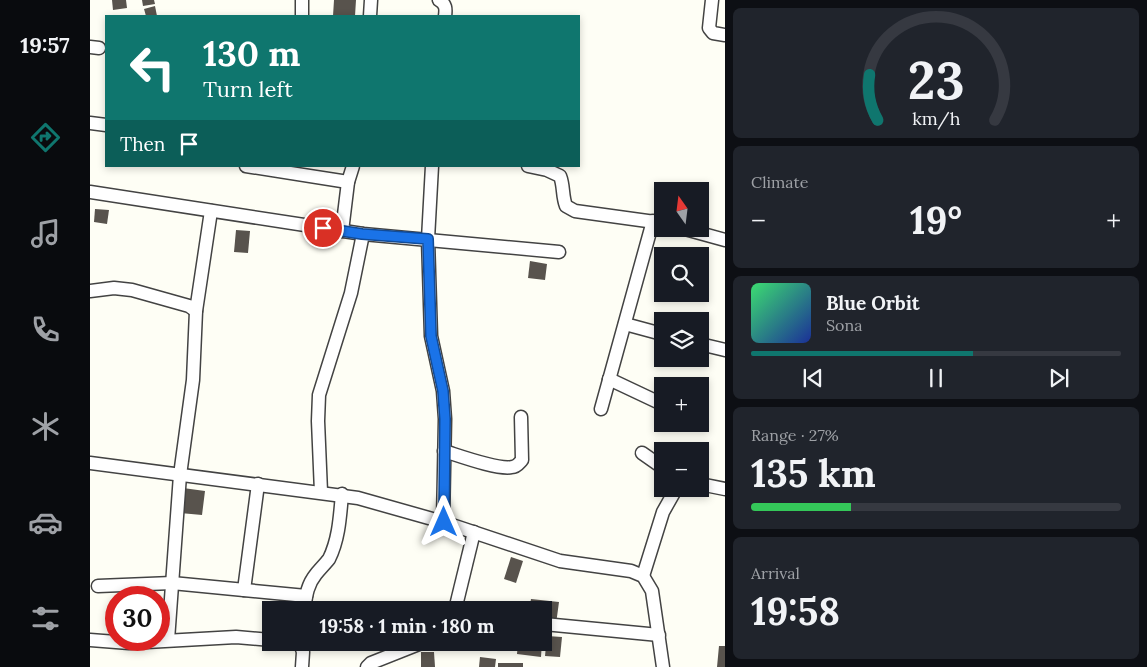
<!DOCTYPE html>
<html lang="en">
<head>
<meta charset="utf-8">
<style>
	:root { --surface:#171b24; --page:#20242c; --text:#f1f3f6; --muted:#9ea1a6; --line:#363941; --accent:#0f766e }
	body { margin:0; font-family:Lora,serif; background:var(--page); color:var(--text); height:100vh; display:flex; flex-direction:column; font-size:19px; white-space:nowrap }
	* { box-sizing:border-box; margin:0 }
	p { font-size:16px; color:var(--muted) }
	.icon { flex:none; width:28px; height:28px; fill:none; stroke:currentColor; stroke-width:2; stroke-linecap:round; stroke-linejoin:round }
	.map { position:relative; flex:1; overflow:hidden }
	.sheet { display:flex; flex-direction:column; gap:8px; padding:8px; background:#0d0f14; width:422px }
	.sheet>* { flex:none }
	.banner { position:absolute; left:15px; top:15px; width:475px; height:152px; border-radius:0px; box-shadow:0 2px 8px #0003; background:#0f766e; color:#fff; overflow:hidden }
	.needle { width:32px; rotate:346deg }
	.tools { position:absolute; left:564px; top:182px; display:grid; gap:10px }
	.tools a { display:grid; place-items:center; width:55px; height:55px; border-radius:0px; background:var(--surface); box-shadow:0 2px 8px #0003; font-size:25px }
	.speed { position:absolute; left:15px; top:586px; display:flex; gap:10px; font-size:25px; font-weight:700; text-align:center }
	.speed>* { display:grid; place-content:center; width:65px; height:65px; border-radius:50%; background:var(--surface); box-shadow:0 2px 8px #0003; line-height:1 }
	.speed .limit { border:8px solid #d22; background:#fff; color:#111 }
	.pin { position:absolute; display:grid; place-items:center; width:42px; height:42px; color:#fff; margin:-21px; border:2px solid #fff; border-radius:50%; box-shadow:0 1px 5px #0007 }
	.me { position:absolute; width:55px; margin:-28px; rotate:0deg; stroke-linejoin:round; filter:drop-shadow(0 0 4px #0008) }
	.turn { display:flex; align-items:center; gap:18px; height:105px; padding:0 15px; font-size:22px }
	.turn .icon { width:65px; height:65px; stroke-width:2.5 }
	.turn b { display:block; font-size:35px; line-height:42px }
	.then { display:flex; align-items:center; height:48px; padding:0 15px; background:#0003; gap:10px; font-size:19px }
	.big { font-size:38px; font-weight:700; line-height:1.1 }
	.sheet .tile { flex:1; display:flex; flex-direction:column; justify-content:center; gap:8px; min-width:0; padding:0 18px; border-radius:8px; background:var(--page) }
	.sheet .dial { align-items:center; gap:0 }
	.dial svg { height:130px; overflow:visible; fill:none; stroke:var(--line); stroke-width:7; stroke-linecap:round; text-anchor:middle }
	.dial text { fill:var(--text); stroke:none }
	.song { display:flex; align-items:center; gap:15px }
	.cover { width:60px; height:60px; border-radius:8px; background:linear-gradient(135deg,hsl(140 70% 55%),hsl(230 70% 35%)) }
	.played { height:5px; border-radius:2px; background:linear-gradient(90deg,var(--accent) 60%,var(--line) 60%) }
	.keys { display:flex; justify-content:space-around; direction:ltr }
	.heat { display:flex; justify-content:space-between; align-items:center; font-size:28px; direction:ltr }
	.charge { height:8px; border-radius:4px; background:linear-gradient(90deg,#34c759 27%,var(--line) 0) }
	.trip { position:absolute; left:172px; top:601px; width:290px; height:50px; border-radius:0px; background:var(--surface); box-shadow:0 2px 8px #0003; font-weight:700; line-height:50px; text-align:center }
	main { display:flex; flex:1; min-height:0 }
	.dock { display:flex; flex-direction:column; width:90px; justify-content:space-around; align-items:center; background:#090b0e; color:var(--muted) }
	.dock .icon { width:35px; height:35px }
	.dock .selected { color:var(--accent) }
	.dock b { font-size:22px; color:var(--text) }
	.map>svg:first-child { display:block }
	.building { fill:#58534d }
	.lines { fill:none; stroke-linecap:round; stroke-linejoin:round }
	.minor-casing { stroke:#434343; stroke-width:15 }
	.minor { stroke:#fff; stroke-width:12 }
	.route-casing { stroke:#114b97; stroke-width:12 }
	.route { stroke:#1a73e8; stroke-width:9 }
</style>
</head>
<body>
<main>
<nav class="dock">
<b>19:57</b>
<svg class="icon selected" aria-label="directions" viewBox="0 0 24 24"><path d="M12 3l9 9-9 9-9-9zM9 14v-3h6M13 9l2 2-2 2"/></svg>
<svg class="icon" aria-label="music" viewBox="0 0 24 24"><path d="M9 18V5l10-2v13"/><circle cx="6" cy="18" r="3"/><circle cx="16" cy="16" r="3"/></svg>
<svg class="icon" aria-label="phone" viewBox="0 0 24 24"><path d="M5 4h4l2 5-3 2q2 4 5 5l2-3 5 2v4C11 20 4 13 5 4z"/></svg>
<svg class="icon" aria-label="climate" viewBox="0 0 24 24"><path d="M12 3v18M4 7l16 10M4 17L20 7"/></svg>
<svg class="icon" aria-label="car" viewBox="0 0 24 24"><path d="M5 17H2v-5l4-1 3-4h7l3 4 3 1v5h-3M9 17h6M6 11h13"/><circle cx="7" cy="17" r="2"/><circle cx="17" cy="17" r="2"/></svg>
<svg class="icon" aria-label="filters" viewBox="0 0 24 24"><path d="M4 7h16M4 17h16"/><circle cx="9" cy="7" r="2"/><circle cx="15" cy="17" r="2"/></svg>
</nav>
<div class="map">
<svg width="635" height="667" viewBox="0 0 635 667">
	<rect width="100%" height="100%" fill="#fefef5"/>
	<!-- building -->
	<g class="building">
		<polygon points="22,0 36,0 37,8 23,10"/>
		<polygon points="52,0 64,0 65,4 53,6"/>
		<polygon points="244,0 266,0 265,16 243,16"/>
		<polygon points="65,6 67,16 56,16 54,9"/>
		<polygon points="5,209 19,210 17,224 4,222"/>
		<polygon points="146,230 160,231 158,253 144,252"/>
		<polygon points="440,261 457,264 455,280 438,278"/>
		<polygon points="93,488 115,491 112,515 90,513"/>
		<polygon points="421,557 433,561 426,583 414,579"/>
		<polygon points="441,599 469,602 466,624 454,623 454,610 439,610"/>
		<polygon points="457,636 472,637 470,657 455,656"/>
		<polygon points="428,642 452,642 451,657 427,654"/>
		<polygon points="629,646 635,646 635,667 627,667"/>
		<polygon points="331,652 344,652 345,667 331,667"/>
		<polygon points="390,657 406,659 405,667 389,667"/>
		<rect x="408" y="663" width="25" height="4"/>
	</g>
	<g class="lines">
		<defs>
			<g id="minor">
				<path d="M349,0C356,4 356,9 355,16"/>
				<polyline points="622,0 619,28 623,33 635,35"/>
				<polyline points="212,16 212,0"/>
				<polyline points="280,16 281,0"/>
				<polyline points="0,47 9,48"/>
				<polyline points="0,123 16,125"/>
				<polyline points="156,166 258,182"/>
				<polyline points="342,166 338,239 341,336 353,391 355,419 353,522"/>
				<path d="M438,166L457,170L470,176C474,186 472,196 476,206L485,211L572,223"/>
				<polyline points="0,192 273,234 469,252"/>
				<polyline points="595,229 635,240"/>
				<polyline points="252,231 258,182 263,166"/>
				<polyline points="0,291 24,288 42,290 99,306 106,311"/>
				<polyline points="535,324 572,334"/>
				<polyline points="610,344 635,350"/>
				<polyline points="519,379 572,404"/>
				<polyline points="511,409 563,221"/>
				<path d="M354,451C370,456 408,470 422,467C427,467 429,463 432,460L431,417"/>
				<polyline points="552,453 572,467"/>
				<polyline points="0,463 268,498 353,522 470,561 541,571 553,576 562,591 573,667"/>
				<polyline points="610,484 635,489"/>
				<polyline points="231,492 228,421 229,395 261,293 273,234"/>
				<polyline points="553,576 573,512 586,489"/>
				<polyline points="8,586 82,583 216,596"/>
				<polyline points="154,590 168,484"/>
				<path d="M214,610C216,596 217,585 226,574C230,569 235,564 239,559C249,539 250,516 252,494"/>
				<polyline points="365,610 384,532"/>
				<polyline points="454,624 569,635"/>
				<polyline points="0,640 39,643 146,637 181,640"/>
				<polyline points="78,640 90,475 103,380 106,311 121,211"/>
				<polyline points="205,642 211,646 213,652 212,667"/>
				<polyline points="277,667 281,663 334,642"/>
			</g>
		</defs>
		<!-- minor casing -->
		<use href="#minor" class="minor-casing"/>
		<!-- minor -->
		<use href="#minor" class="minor"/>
	</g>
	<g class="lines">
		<defs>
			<polyline id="route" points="233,228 272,234 338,239 341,336 353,391 355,419 354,522"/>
		</defs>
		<!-- route casing -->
		<use href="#route" class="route-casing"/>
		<!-- route -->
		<use href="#route" class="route"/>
	</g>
</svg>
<div class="tools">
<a><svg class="needle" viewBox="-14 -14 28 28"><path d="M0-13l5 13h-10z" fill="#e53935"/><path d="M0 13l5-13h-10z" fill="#9ea1a6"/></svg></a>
<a><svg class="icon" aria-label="search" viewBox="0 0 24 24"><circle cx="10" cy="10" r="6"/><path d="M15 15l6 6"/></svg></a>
<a><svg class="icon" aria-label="layers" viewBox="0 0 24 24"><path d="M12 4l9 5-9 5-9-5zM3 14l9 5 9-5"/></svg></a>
<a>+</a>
<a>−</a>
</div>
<div class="speed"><div class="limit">30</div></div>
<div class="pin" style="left:233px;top:228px;background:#d93025"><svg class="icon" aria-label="arrive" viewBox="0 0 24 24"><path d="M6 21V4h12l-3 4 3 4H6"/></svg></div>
<svg class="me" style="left:354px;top:522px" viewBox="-20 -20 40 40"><path d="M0-17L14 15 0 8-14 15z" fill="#1a73e8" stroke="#fff" stroke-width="4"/></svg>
<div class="trip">19:58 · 1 min · 180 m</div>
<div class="banner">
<div class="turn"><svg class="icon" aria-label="left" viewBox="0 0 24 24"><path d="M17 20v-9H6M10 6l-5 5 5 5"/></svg><div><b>130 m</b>Turn left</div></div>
<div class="then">Then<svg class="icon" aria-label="arrive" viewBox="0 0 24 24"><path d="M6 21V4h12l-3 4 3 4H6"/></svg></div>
</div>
</div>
<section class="sheet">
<div class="tile dial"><svg viewBox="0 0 100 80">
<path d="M14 69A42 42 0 1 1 86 69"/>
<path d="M14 69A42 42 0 0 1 9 41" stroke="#0f766e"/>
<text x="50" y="56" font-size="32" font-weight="700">23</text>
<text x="50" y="72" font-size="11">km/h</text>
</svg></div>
<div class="tile"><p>Climate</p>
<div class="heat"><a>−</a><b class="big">19°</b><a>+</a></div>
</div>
<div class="tile">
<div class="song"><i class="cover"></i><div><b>Blue Orbit</b><p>Sona</p></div></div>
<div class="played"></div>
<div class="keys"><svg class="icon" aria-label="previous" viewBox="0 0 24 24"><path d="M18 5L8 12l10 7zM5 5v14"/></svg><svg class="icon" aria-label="pause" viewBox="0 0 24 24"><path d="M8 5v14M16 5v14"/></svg><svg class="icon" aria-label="next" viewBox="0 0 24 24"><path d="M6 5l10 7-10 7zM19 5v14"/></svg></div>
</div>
<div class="tile"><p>Range · 27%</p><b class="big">135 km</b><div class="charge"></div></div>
<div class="tile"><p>Arrival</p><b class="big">19:58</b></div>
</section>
</main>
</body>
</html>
